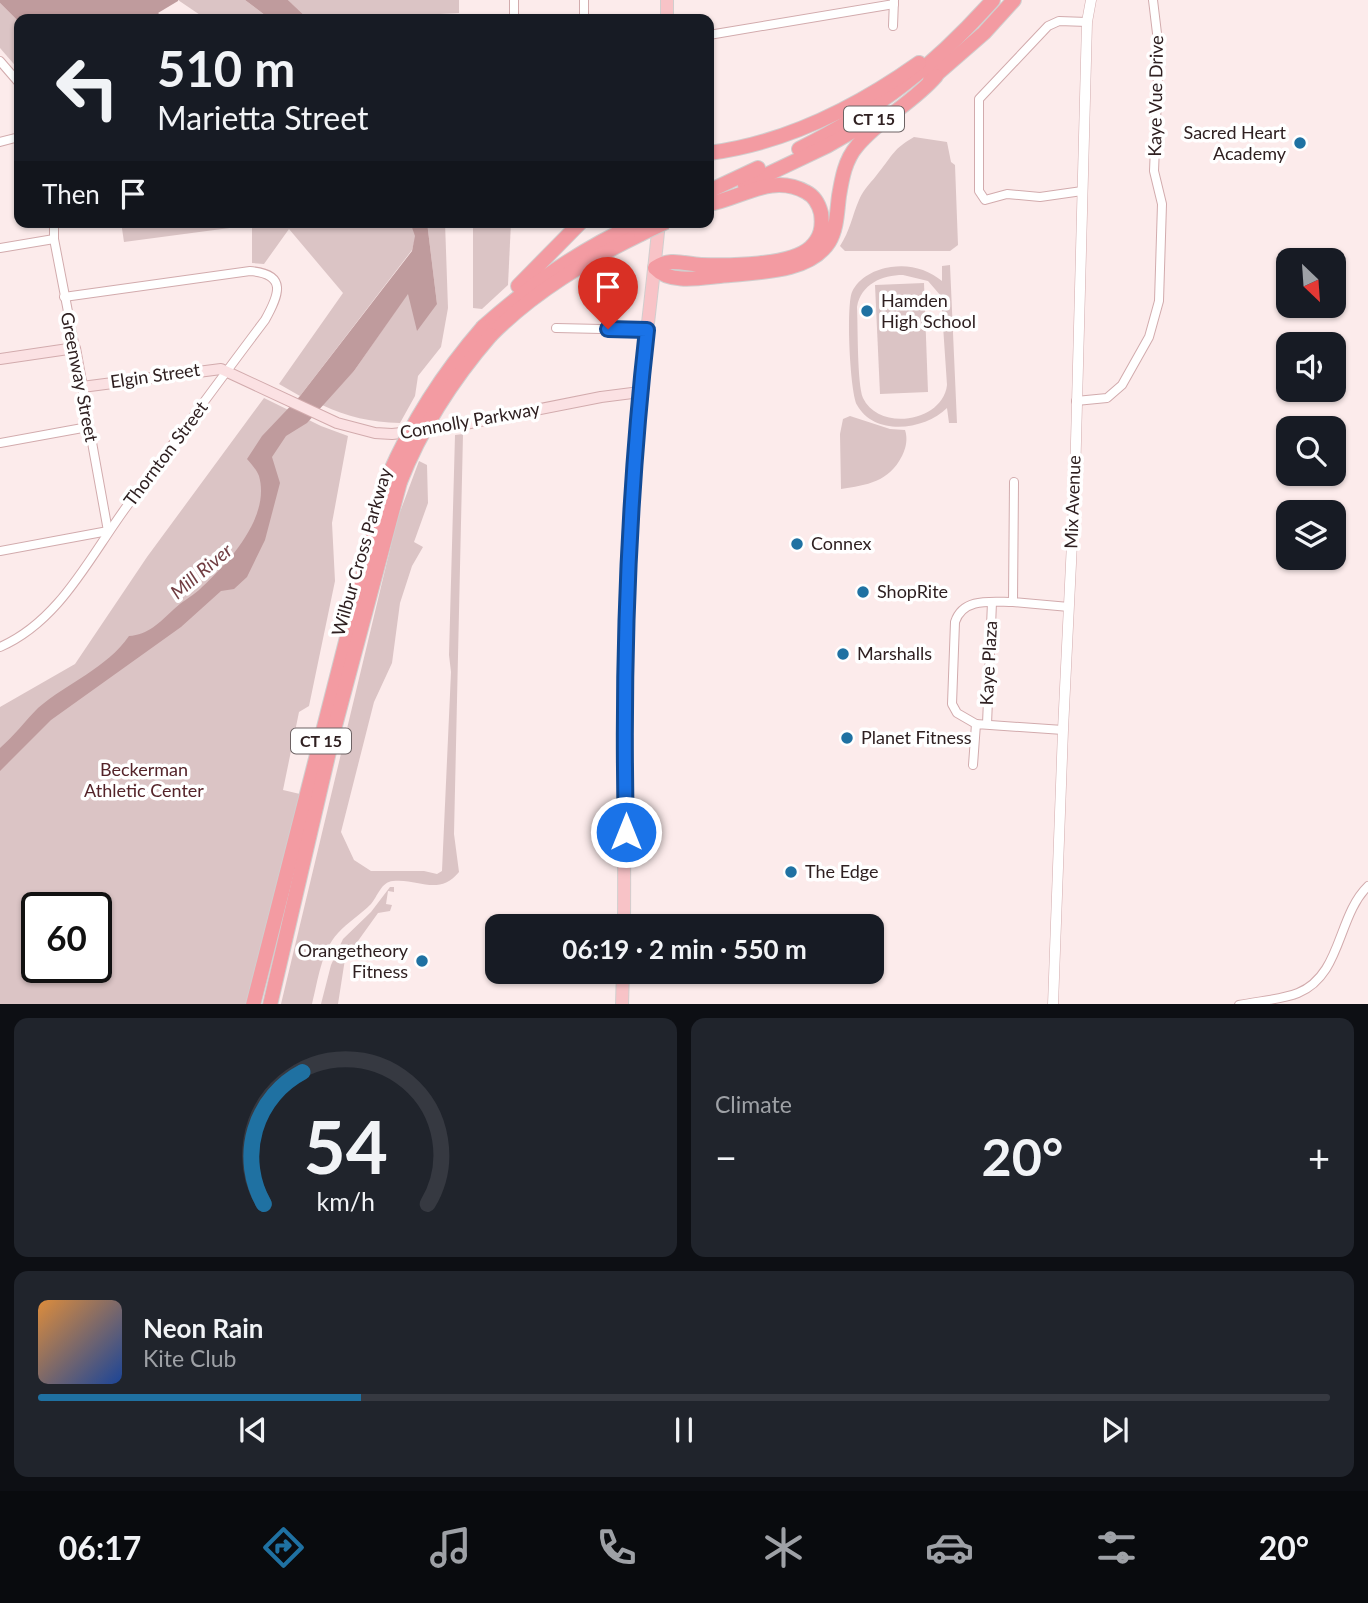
<!DOCTYPE html>
<html lang="en">
<head>
<meta charset="utf-8">
<style>
	:root { --surface:#171b24; --page:#20242c; --text:#f1f3f6; --muted:#9ea1a6; --line:#363941; --accent:#1f71a2 }
	body { margin:0; font-family:Lato,sans-serif; background:var(--page); color:var(--text); height:100vh; display:flex; flex-direction:column; font-size:26px; white-space:nowrap }
	* { box-sizing:border-box; margin:0 }
	p { font-size:23px; color:var(--muted) }
	.icon { flex:none; width:38px; height:38px; fill:none; stroke:currentColor; stroke-width:2; stroke-linecap:round; stroke-linejoin:round }
	.map { position:relative; height:1004px; overflow:hidden }
	.side { display:flex; flex-direction:column; gap:14px; padding:14px; background:#0d0f14; flex:1 }
	.side>* { flex:none }
	.top-card { position:absolute; left:14px; top:14px; width:700px; height:214px; border-radius:14px; box-shadow:0 2px 5px #0004; background:#171b24; color:var(--text); overflow:hidden }
	.needle { width:46px; rotate:155deg }
	.controls { position:absolute; left:1276px; top:248px; display:grid; gap:14px }
	.controls a { display:grid; place-items:center; width:70px; height:70px; border-radius:14px; background:var(--surface); box-shadow:0 2px 5px #0004; font-size:35px }
	.speed { position:absolute; left:21px; top:892px; display:flex; gap:14px; font-size:35px; font-weight:700; text-align:center }
	.speed>* { display:grid; place-content:center; width:91px; height:91px; border-radius:50%; background:var(--surface); box-shadow:0 2px 5px #0004; line-height:1 }
	.speed .limit { border:4px solid #111; border-radius:10px; background:#fff; color:#111 }
	.pin { position:absolute; display:grid; place-items:center; width:60px; height:60px; color:#fff; margin:-72px -30px; border-radius:50% 50% 50% 0; rotate:-45deg; box-shadow:0 0 7px #0007 }
	.pin .icon { rotate:45deg }
	.me { position:absolute; width:77px; margin:-38px; rotate:0deg; stroke-linejoin:round; filter:drop-shadow(0 0 5px #0008) }
	.turn { display:flex; align-items:center; gap:24px; height:147px; padding:0 28px; font-size:32px }
	.turn .icon { width:91px; height:91px; stroke-width:2.5 }
	.turn b { display:block; font-size:49px; line-height:60px }
	.then { display:flex; align-items:center; height:66px; padding:0 28px; background:#0003; gap:14px; font-size:26px }
	.big { font-size:52px; font-weight:700; line-height:1.1 }
	.side .widget { flex:1; display:flex; flex-direction:column; justify-content:center; gap:10px; min-width:0; padding:0 24px; border-radius:14px; background:var(--page) }
	.side .dial { align-items:center; gap:0 }
	.dial svg { height:182px; overflow:visible; fill:none; stroke:var(--line); stroke-width:7; stroke-linecap:round; text-anchor:middle }
	.dial text { fill:var(--text); stroke:none }
	.song { display:flex; align-items:center; gap:21px }
	.cover { width:84px; height:84px; border-radius:10px; background:linear-gradient(135deg,hsl(30 70% 55%),hsl(220 70% 35%)) }
	.played { height:7px; border-radius:4px; background:linear-gradient(90deg,var(--accent) 25%,var(--line) 25%) }
	.keys { display:flex; justify-content:space-around; direction:ltr }
	.heat { display:flex; justify-content:space-between; align-items:center; font-size:38px; direction:ltr }
	.side .tiles { flex:1; display:grid; gap:14px; grid-template-columns:1fr 1fr }
	.widget:last-child { grid-column:span 2 }
	.trip { position:absolute; left:485px; top:914px; width:399px; height:70px; border-radius:14px; background:var(--surface); box-shadow:0 2px 5px #0004; font-weight:700; line-height:70px; text-align:center }
	.dock { display:flex; height:112px; justify-content:space-around; align-items:center; background:#090b0e; color:var(--muted) }
	.dock .icon { width:49px; height:49px }
	.dock .active { color:var(--accent) }
	.dock b { font-size:32px; color:var(--text) }
	.map>svg:first-child { display:block }
	.green { fill:#dbc4c5; fill-rule:evenodd }
	.water { fill:#bf9b9d }
	.lines { fill:none; stroke-linecap:round; stroke-linejoin:round }
	.minor-casing { stroke:#d2abad; stroke-width:10 }
	.tertiary-casing { stroke:#d2abad; stroke-width:11 }
	.secondary-casing { stroke:#d2abad; stroke-width:12 }
	.primary-casing { stroke:#d1cece; stroke-width:14 }
	.motorway-casing { stroke:#d1cece; stroke-width:16 }
	.minor { stroke:#fff; stroke-width:8 }
	.tertiary { stroke:#fff; stroke-width:10 }
	.secondary { stroke:#fbe1e3; stroke-width:10 }
	.primary { stroke:#f8c3c7; stroke-width:12 }
	.motorway { stroke:#f39ba2; stroke-width:14 }
	.motorway-bridge-casing { stroke:#d1cece; stroke-width:16; stroke-linecap:butt }
	.motorway-bridge { stroke:#f39ba2; stroke-width:14 }
	.route-casing { stroke:#114b97; stroke-width:18 }
	.route { stroke:#1a73e8; stroke-width:12 }
	.poi-dot { fill:#1f71a2; stroke:#fff; stroke-width:2.5 }
	.labels { text-anchor:middle; stroke-width:7; stroke-linejoin:round; paint-order:stroke }
	.shield { fill:#fff; stroke:#6d6364; stroke-width:2 }
	.shield-label { font-size:16px; font-weight:bold; fill:#2f2021 }
	.street-label { font-size:18px; fill:#2f2021; stroke:#fff }
	.poi-label { font-size:18px; fill:#2f2021; stroke:#fff; text-anchor:start }
	.park-label { font-size:18px; fill:#542329; stroke:#fff }
	.water-label { font-size:19px; font-style:italic; fill:#703c41; stroke:#fff }
</style>
</head>
<body>
<div class="map">
<svg width="1368" height="1005" viewBox="0 0 1368 1005">
	<rect width="100%" height="100%" fill="#fcebeb"/>
	<!-- green -->
	<g class="green">
		<polygon points="178,0 245,0 270,19 206,19"/>
		<polygon points="288,0 459,0 459,13 440,14 439,19 308,19"/>
		<polygon points="0,3 19,22 19,70 0,48"/>
		<path d="M914,137L947,142L951,162L955,165L958,245L950,251H845L840,246C850,231 852,216 859,200C864,188 872,182 879,172C893,155 893,149 914,137Z"/>
		<polygon points="121,222 410,222 416,236 412,250 300,396 279,384 343,293 289,229 264,264 252,263 252,225 124,242"/>
		<path d="M427,222H445L448,308L441,347L418,376L415,396L400,423C370,422 348,417 322,405L354,371L408,293L437,304Z"/>
		<polygon points="473,222 511,222 508,285 482,309 473,308"/>
		<path d="M950,265L957,423H949L947,408C925,430 875,437 857,405C850,391 846,306 852,292C859,277 876,269 891,267C909,264 928,269 942,281V266ZM903,275L928,281L941,296L947,385C943,422 879,432 863,398C857,384 858,326 857,307C861,284 882,275 903,275Z"/>
		<polygon points="924,283 928,392 880,394 875,285"/>
		<path d="M264,398L321,426L348,436L332,523L335,581L309,706L299,712L283,790L300,794L248,1004L0,1005V707L75,664L147,557ZM37,908H96V968H37Z"/>
		<path d="M850,416L890,429L905,430C908,439 906,448 902,456C889,482 867,485 841,489L840,434L843,419Z"/>
		<path d="M463,434L454,834L459,872C438,897 419,878 393,881C381,882 378,896 371,904C361,914 348,922 338,933C321,951 318,981 312,1004H281L397,520L419,461L427,465L428,503L414,542L423,547L412,566L400,603L392,663L374,702L341,832L354,860L371,871H424L437,874L442,871L451,672L449,655L455,435Z"/>
		<polygon points="390,887 394,887 394,892 388,891 386,904 392,905 390,911 378,913 345,959 338,1004 321,1004 331,965 343,939 371,912"/>
	</g>
	<!-- water -->
	<g class="water">
		<polygon points="0,0 178,0 178,1 158,13 165,19 19,19 19,22 0,3"/>
		<polygon points="245,0 288,0 308,19 270,19"/>
		<path d="M410,222H427L437,304L417,331L408,294L354,371L307,423L286,436L272,457L280,483L265,540L247,577L234,589L221,591L181,627L51,720L0,771V748C14,736 25,721 38,708C67,683 107,668 129,636C148,635 160,622 173,610C181,602 191,597 199,590C227,564 271,518 259,476C257,470 251,464 247,459L262,436L300,396L412,251L415,236Z"/>
	</g>
	<g class="lines">
		<defs>
			<g id="minor">
				<polyline points="514,0 514,19"/>
				<polyline points="584,0 584,19"/>
				<polyline points="893,26 894,0"/>
				<polyline points="709,35 894,4"/>
				<polyline points="0,61 19,83"/>
				<polyline points="0,142 19,137"/>
				<polyline points="1082,191 1040,197 1007,194 985,200 979,191 979,99 1048,26 1059,21 1087,22"/>
				<polyline points="54,222 54,239 75,348"/>
				<polyline points="0,248 54,239"/>
				<polyline points="556,328 647,330"/>
				<polyline points="1076,401 1107,398 1122,385 1149,337 1159,301 1162,204 1154,171 1159,50 1153,0"/>
				<polyline points="0,443 88,427"/>
				<polyline points="1014,482 1013,602 1069,607"/>
				<polyline points="0,551 108,531 82,387"/>
				<path d="M0,647C60,621 90,556 127,506C173,444 219,381 265,320C279,295 288,274 250,271L64,297"/>
				<path d="M976,724L957,713L952,704L955,622C963,597 992,602 1013,602"/>
				<polyline points="987,724 992,602"/>
				<polyline points="973,765 976,724 1063,730"/>
				<path d="M1239,1005C1258,1001 1280,1000 1298,993C1342,975 1337,916 1368,886"/>
			</g>
			<polyline id="tertiary" points="1053,1005 1063,730 1075,480 1087,22 1091,0"/>
			<polyline id="secondary" points="0,359 75,348 82,387 221,369 337,423 375,433 392,434 440,429 601,397 640,392"/>
			<g id="primary">
				<polyline points="667,19 667,0"/>
				<path d="M624,926C625,793 621,660 629,528C634,426 649,324 659,222"/>
				<polyline points="622,1005 623,971"/>
			</g>
			<g id="motorway">
				<polyline points="930,80 984,33 1014,0"/>
				<path d="M799,149C879,109 933,67 993,0"/>
				<path d="M709,153C786,143 857,107 919,63"/>
				<polyline points="745,185 827,146 879,116"/>
				<polyline points="709,191 758,168"/>
				<path d="M709,204C742,198 772,173 806,192C814,196 819,205 821,213C823,227 821,237 811,247C791,266 728,266 701,265C684,264 670,257 655,268C670,284 700,278 720,276C754,272 809,274 829,242C837,229 837,211 839,196C842,178 845,160 857,146C879,119 913,103 936,76"/>
				<polyline points="518,286 581,222"/>
				<path d="M483,327C534,282 578,251 640,222"/>
				<path d="M491,335C535,291 586,261 641,234"/>
				<polyline points="253,1005 388,477"/>
				<polyline points="270,1005 335,726 400,482"/>
			</g>
		</defs>
		<!-- minor casing -->
		<use href="#minor" class="minor-casing"/>
		<!-- tertiary casing -->
		<use href="#tertiary" class="tertiary-casing"/>
		<!-- secondary casing -->
		<use href="#secondary" class="secondary-casing"/>
		<!-- primary casing -->
		<use href="#primary" class="primary-casing"/>
		<!-- motorway casing -->
		<use href="#motorway" class="motorway-casing"/>
		<!-- minor -->
		<use href="#minor" class="minor"/>
		<!-- tertiary -->
		<use href="#tertiary" class="tertiary"/>
		<!-- secondary -->
		<use href="#secondary" class="secondary"/>
		<!-- primary -->
		<use href="#primary" class="primary"/>
		<!-- motorway -->
		<use href="#motorway" class="motorway"/>
		<defs>
			<g id="motorway-bridge">
				<polyline points="641,234 666,222"/>
				<path d="M388,477C412,421 443,373 483,327"/>
				<path d="M400,482C422,426 452,380 491,335"/>
			</g>
		</defs>
		<!-- motorway-bridge casing -->
		<use href="#motorway-bridge" class="motorway-bridge-casing"/>
		<!-- motorway-bridge -->
		<use href="#motorway-bridge" class="motorway-bridge"/>
	</g>
	<g class="lines">
		<defs>
			<path id="route" d="M608,329L647,330C628,497 622,664 626,832"/>
		</defs>
		<!-- route casing -->
		<use href="#route" class="route-casing"/>
		<!-- route -->
		<use href="#route" class="route"/>
	</g>
	<!-- markers -->
	<g class="poi-dot">
		<circle cx="1300" cy="143" r="7"/>
		<circle cx="867" cy="311" r="7"/>
		<circle cx="797" cy="544" r="7"/>
		<circle cx="863" cy="592" r="7"/>
		<circle cx="843" cy="654" r="7"/>
		<circle cx="847" cy="738" r="7"/>
		<circle cx="791" cy="872" r="7"/>
		<circle cx="422" cy="961" r="7"/>
	</g>
	<g class="labels">
		<!-- shield labels -->
		<g class="shield">
			<rect x="844" y="106.5" width="60" height="25" rx="5"/>
			<rect x="291" y="728.5" width="60" height="25" rx="5"/>
		</g>
		<g class="shield-label">
			<text x="874" y="125">CT 15</text>
			<text x="321" y="747">CT 15</text>
		</g>
		<!-- street labels -->
		<g class="street-label">
			<text transform="translate(1156 96) rotate(-89)" y="6">Kaye Vue Drive</text>
			<text transform="translate(155 376) rotate(-8)" y="6">Elgin Street</text>
			<text transform="translate(79 377) rotate(79)" y="6">Greenway Street</text>
			<text transform="translate(470 421) rotate(-10)" y="6">Connolly Parkway</text>
			<text transform="translate(166 454) rotate(-53)" y="6">Thornton Street</text>
			<text transform="translate(1073 502) rotate(-88)" y="6">Mix Avenue</text>
			<text transform="translate(362 552) rotate(-74)" y="6">Wilbur Cross Parkway</text>
			<text transform="translate(989 663) rotate(-87)" y="6">Kaye Plaza</text>
		</g>
		<!-- poi labels -->
		<g class="poi-label">
			<text x="1286" y="139" text-anchor="end">Sacred Heart<tspan x="1286" dy="21">Academy</tspan></text>
			<text x="881" y="307">Hamden<tspan x="881" dy="21">High School</tspan></text>
			<text x="811" y="550">Connex</text>
			<text x="877" y="598">ShopRite</text>
			<text x="857" y="660">Marshalls</text>
			<text x="861" y="744">Planet Fitness</text>
			<text x="805" y="878">The Edge</text>
			<text x="408" y="957" text-anchor="end">Orangetheory<tspan x="408" dy="21">Fitness</tspan></text>
		</g>
		<!-- park labels -->
		<g class="park-label">
			<text x="144" y="776">Beckerman<tspan x="144" dy="21">Athletic Center</tspan></text>
		</g>
		<!-- water labels -->
		<g class="water-label">
			<text transform="translate(201 571) rotate(-40)" y="7">Mill River</text>
		</g>
	</g>
</svg>
<div class="controls">
<a><svg class="needle" viewBox="-14 -14 28 28"><path d="M0-13l5 13h-10z" fill="#e53935"/><path d="M0 13l5-13h-10z" fill="#9ea1a6"/></svg></a>
<a><svg class="icon" aria-label="sound" viewBox="0 0 24 24"><path d="M4 9h4l5-4v14l-5-4H4zM17 9q2 3 0 6"/></svg></a>
<a><svg class="icon" aria-label="search" viewBox="0 0 24 24"><circle cx="10" cy="10" r="6"/><path d="M15 15l6 6"/></svg></a>
<a><svg class="icon" aria-label="layers" viewBox="0 0 24 24"><path d="M12 4l9 5-9 5-9-5zM3 14l9 5 9-5"/></svg></a>
</div>
<div class="speed"><div class="limit">60</div></div>
<div class="pin" style="left:608px;top:329px;background:#d93025"><svg class="icon" aria-label="arrive" viewBox="0 0 24 24"><path d="M6 21V4h12l-3 4 3 4H6"/></svg></div>
<svg class="me" style="left:626px;top:832px" viewBox="-20 -20 40 40"><circle r="17" fill="#1a73e8" stroke="#fff" stroke-width="3"/><path d="M0-11L8 9 0 5-8 9z" fill="#fff"/></svg>
<div class="trip">06:19 · 2 min · 550 m</div>
<div class="top-card">
<div class="turn"><svg class="icon" aria-label="left" viewBox="0 0 24 24"><path d="M17 20v-9H6M10 6l-5 5 5 5"/></svg><div><b>510 m</b>Marietta Street</div></div>
<div class="then">Then<svg class="icon" aria-label="arrive" viewBox="0 0 24 24"><path d="M6 21V4h12l-3 4 3 4H6"/></svg></div>
</div>
</div>
<section class="side">
<div class="tiles">
<div class="widget dial"><svg viewBox="0 0 100 80">
<path d="M14 69A42 42 0 1 1 86 69"/>
<path d="M14 69A42 42 0 0 1 31 11" stroke="#1f71a2"/>
<text x="50" y="56" font-size="32" font-weight="700">54</text>
<text x="50" y="72" font-size="11">km/h</text>
</svg></div>
<div class="widget"><p>Climate</p>
<div class="heat"><a>−</a><b class="big">20°</b><a>+</a></div>
</div>
<div class="widget">
<div class="song"><i class="cover"></i><div><b>Neon Rain</b><p>Kite Club</p></div></div>
<div class="played"></div>
<div class="keys"><svg class="icon" aria-label="previous" viewBox="0 0 24 24"><path d="M18 5L8 12l10 7zM5 5v14"/></svg><svg class="icon" aria-label="pause" viewBox="0 0 24 24"><path d="M8 5v14M16 5v14"/></svg><svg class="icon" aria-label="next" viewBox="0 0 24 24"><path d="M6 5l10 7-10 7zM19 5v14"/></svg></div>
</div>
</div>
</section>
<nav class="dock">
<b>06:17</b>
<svg class="icon active" aria-label="directions" viewBox="0 0 24 24"><path d="M12 3l9 9-9 9-9-9zM9 14v-3h6M13 9l2 2-2 2"/></svg>
<svg class="icon" aria-label="music" viewBox="0 0 24 24"><path d="M9 18V5l10-2v13"/><circle cx="6" cy="18" r="3"/><circle cx="16" cy="16" r="3"/></svg>
<svg class="icon" aria-label="phone" viewBox="0 0 24 24"><path d="M5 4h4l2 5-3 2q2 4 5 5l2-3 5 2v4C11 20 4 13 5 4z"/></svg>
<svg class="icon" aria-label="climate" viewBox="0 0 24 24"><path d="M12 3v18M4 7l16 10M4 17L20 7"/></svg>
<svg class="icon" aria-label="car" viewBox="0 0 24 24"><path d="M5 17H2v-5l4-1 3-4h7l3 4 3 1v5h-3M9 17h6M6 11h13"/><circle cx="7" cy="17" r="2"/><circle cx="17" cy="17" r="2"/></svg>
<svg class="icon" aria-label="filters" viewBox="0 0 24 24"><path d="M4 7h16M4 17h16"/><circle cx="9" cy="7" r="2"/><circle cx="15" cy="17" r="2"/></svg>
<b>20°</b>
</nav>
</body>
</html>
